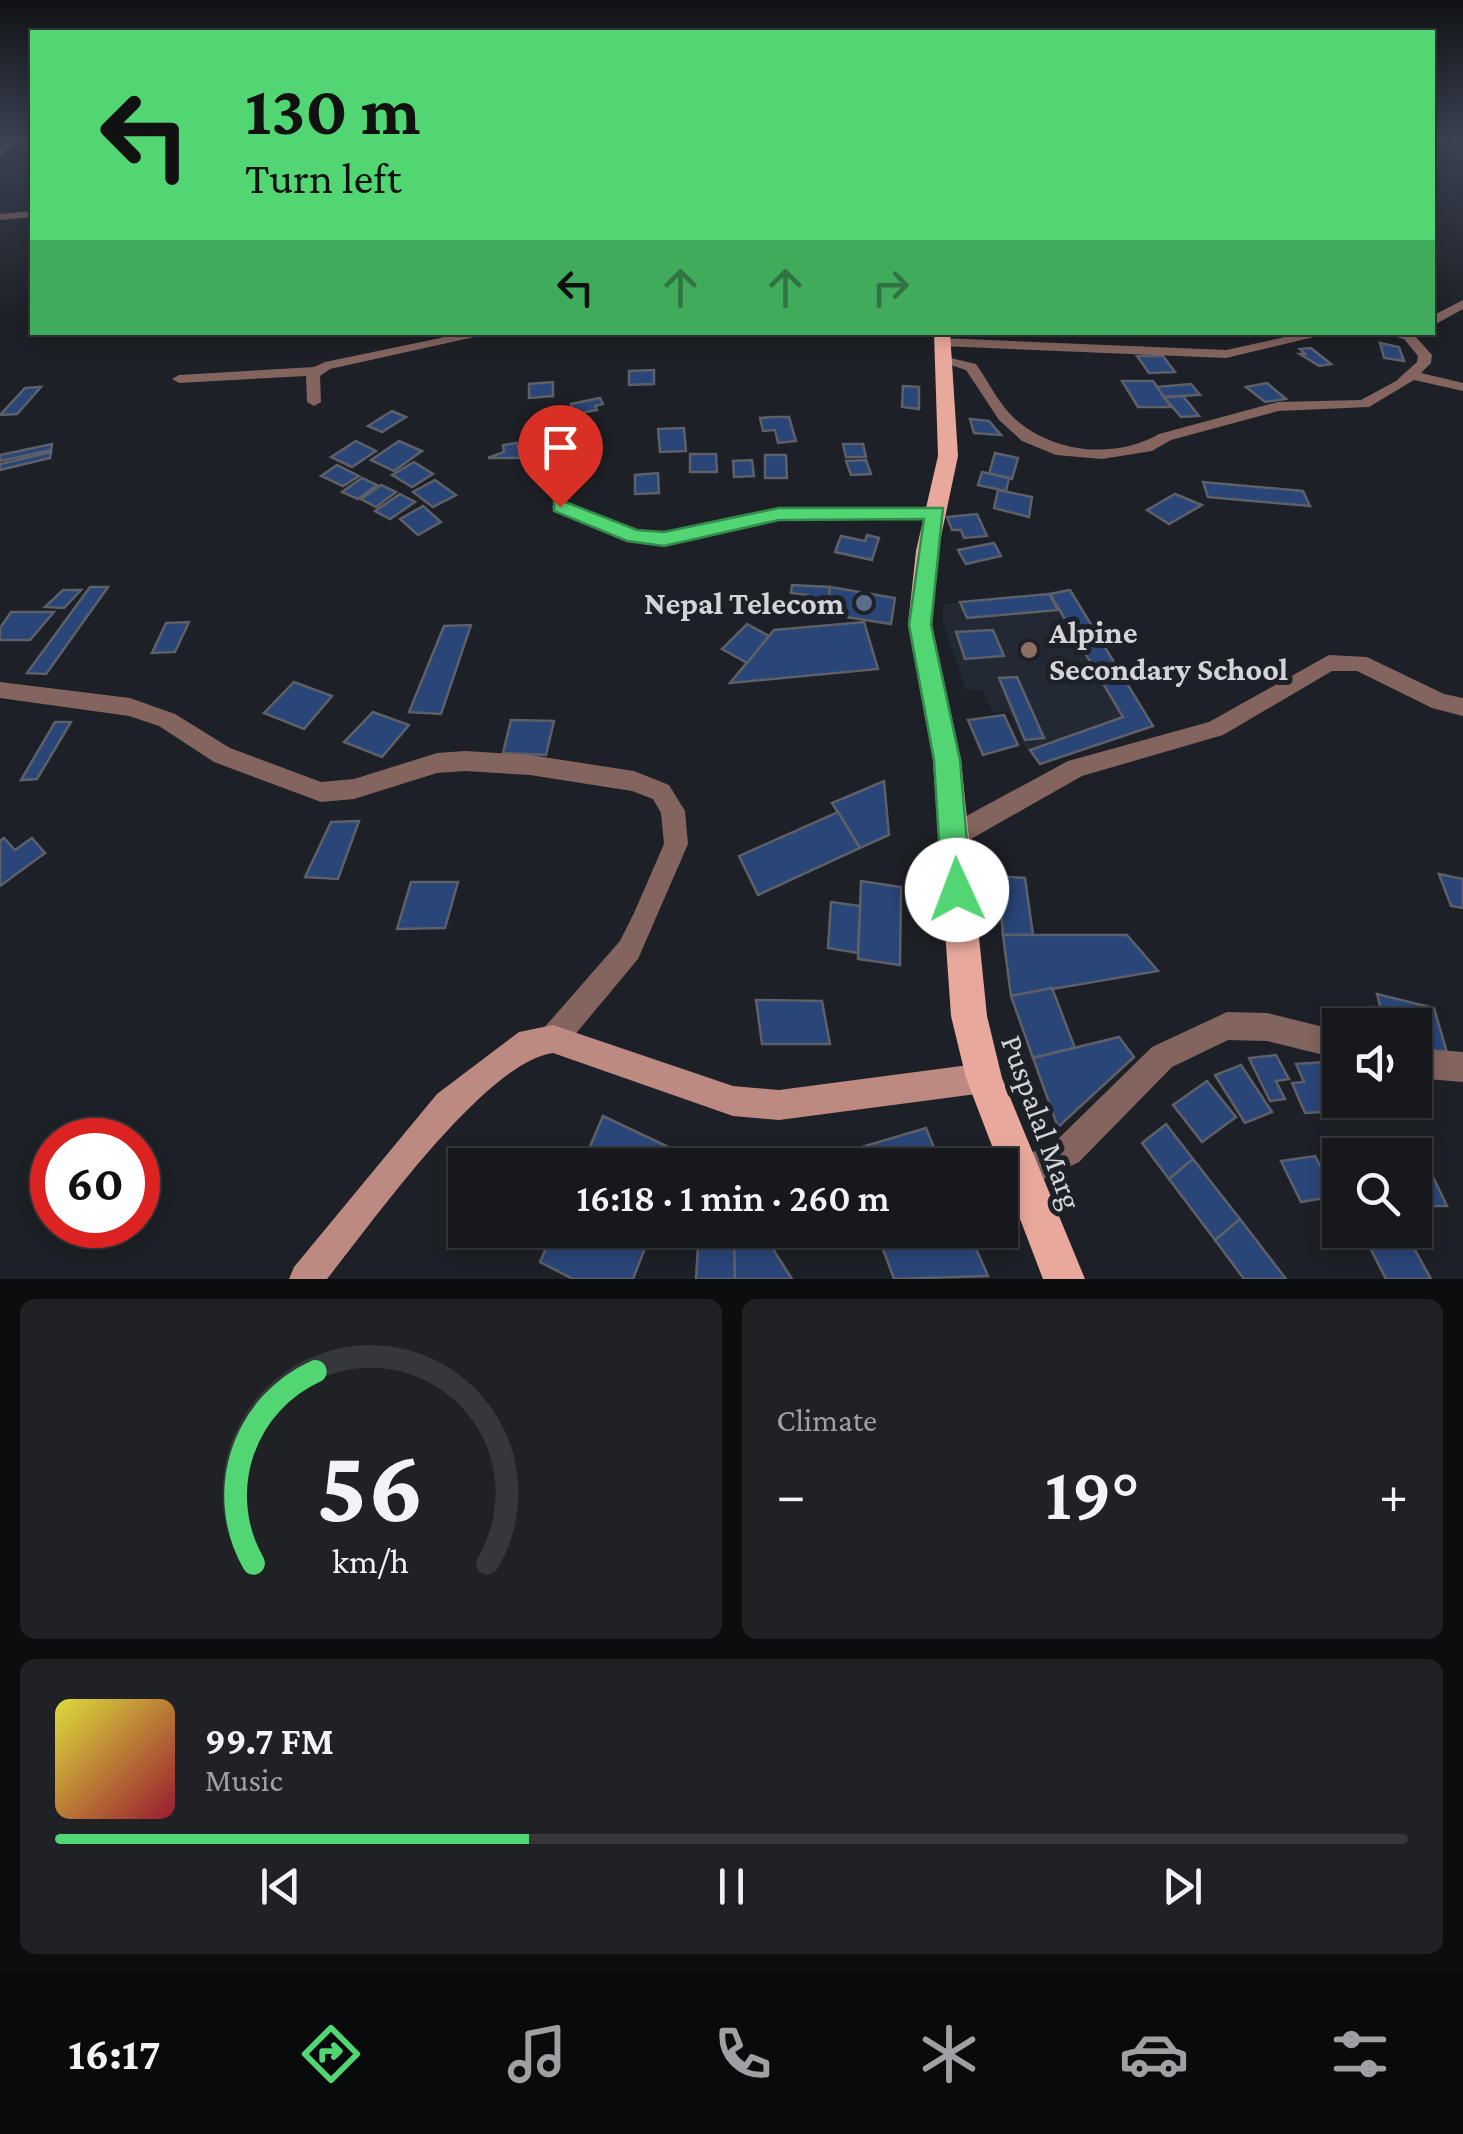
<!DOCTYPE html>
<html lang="en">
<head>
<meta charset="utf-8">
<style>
	:root { --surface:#16181c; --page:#1f2125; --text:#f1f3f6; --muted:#9ea0a3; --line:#35373b; --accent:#52d673 }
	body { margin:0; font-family:"Crimson Pro",serif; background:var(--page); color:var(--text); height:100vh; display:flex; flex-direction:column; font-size:38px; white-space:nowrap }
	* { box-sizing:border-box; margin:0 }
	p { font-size:32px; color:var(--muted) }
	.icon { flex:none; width:55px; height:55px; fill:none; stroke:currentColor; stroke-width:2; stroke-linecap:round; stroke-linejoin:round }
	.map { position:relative; height:1279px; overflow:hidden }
	.sheet { display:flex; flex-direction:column; gap:20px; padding:20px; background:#0c0d0f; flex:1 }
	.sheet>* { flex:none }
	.guide { position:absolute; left:30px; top:30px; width:1405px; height:305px; border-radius:0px; box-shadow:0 5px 15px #0003,0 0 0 2px var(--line); background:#52d673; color:#111; overflow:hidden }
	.buttons { position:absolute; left:1322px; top:1008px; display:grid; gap:20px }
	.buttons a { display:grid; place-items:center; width:110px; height:110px; border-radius:0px; background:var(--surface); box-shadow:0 5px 15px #0003,0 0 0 2px var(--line); font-size:50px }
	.speed { position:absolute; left:30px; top:1118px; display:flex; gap:20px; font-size:50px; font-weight:700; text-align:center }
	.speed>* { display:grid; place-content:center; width:130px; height:130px; border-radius:50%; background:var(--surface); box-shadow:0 5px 15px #0003,0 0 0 2px var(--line); line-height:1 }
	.speed .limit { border:15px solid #d22; background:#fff; color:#111 }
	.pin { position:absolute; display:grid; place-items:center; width:85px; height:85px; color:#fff; margin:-102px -42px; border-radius:50% 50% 50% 0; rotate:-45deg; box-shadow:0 0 10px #0007 }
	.pin .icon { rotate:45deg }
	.me { position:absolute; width:110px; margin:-55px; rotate:358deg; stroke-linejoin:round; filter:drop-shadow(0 0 8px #0008) }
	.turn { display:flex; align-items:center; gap:35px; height:210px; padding:0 50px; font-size:45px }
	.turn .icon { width:130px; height:130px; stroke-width:2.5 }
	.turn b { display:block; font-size:70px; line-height:85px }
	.lanes { display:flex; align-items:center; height:95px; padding:0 50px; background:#0003; justify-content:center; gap:50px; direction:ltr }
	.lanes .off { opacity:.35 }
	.big { font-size:75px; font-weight:600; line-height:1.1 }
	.sheet .widget { flex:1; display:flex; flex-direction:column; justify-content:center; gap:15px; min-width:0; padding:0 35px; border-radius:15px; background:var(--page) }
	.sheet .dial { align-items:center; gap:0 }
	.dial svg { height:260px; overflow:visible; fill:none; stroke:var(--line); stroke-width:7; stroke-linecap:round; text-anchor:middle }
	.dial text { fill:var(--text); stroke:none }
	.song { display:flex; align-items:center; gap:30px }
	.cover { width:120px; height:120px; border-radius:15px; background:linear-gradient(135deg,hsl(60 70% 55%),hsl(350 70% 35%)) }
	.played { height:10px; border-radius:5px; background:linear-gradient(90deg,var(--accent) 35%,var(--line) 35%) }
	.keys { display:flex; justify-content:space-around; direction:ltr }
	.heat { display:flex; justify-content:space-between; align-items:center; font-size:55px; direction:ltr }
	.sheet .tiles { flex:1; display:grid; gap:20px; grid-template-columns:1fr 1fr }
	.widget:last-child { grid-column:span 2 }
	.trip { position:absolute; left:448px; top:1148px; width:570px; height:100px; border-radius:0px; background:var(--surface); box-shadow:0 5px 15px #0003,0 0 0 2px var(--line); font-weight:600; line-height:100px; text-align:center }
	.menu { display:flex; height:160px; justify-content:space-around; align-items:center; background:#090a0b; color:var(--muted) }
	.menu .icon { width:70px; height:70px }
	.menu .current { color:var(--accent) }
	.menu b { font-size:45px; color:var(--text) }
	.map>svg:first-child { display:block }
	.built { fill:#232934 }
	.building { fill:#2a4578; stroke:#5d6067; stroke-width:2.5 }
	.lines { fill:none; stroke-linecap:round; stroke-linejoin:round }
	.street { fill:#83645e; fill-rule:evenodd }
	.secondary { fill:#bc8a81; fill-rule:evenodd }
	.primary { fill:#e9a89c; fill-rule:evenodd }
	.route { fill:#52d673; stroke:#358b4b; stroke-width:2.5 }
	.service-dot { fill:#5c6f8a; stroke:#1d2026; stroke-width:4 }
	.education-dot { fill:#8d6e63; stroke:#1d2026; stroke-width:4 }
	.labels { text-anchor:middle; stroke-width:10; stroke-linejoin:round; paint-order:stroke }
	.poi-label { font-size:32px; font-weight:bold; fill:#d2d4d8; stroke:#1d2026; text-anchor:end }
	.street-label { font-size:32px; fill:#d2d4d8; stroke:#1d2026 }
</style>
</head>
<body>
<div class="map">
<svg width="1463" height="1279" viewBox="0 0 1463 1279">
	<rect width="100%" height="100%" fill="#1d2026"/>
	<!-- built -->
	<polygon class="built" points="1070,590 1153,726 1040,764 1023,744 1008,711 993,713 982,690 966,690 943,623 943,604"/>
	<!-- building -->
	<g class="building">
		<polygon points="1380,343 1399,347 1404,361 1384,358"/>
		<polygon points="1311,348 1331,364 1319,366 1300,354 1305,354 1300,349"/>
		<polygon points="1137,356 1163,356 1175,372 1149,373"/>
		<polygon points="654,370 654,384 629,385 629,371"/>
		<polygon points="1122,381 1153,381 1171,407 1138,407"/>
		<polygon points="553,382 553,396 529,398 529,384"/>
		<polygon points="1267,383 1286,399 1265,402 1246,387"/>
		<polygon points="1191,384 1200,395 1164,397 1157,387"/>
		<polygon points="903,386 919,387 919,409 902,407"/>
		<polygon points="41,387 17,414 0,415 25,388"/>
		<polygon points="1183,396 1199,416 1181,417 1164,397"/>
		<polygon points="600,398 603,404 595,406 597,410 573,414 571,404"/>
		<polygon points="392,411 406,417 382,432 368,426"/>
		<polygon points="773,417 789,417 796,441 778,443 775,430 763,431 760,418"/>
		<polygon points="970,419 989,421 1001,435 974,433"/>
		<polygon points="684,428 686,451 660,452 658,429"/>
		<polygon points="356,441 376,451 352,467 331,457"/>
		<polygon points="399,441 422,451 394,471 371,460"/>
		<polygon points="517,443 520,458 488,458 504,452 503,445"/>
		<polygon points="52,444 51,450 0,461 0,455"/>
		<polygon points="843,444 863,444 866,457 846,457"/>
		<polygon points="51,452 50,458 0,470 0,464"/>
		<polygon points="995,453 1018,458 1012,479 989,474"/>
		<polygon points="690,454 716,454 717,472 690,472"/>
		<polygon points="765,455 786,455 787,478 765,478"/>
		<polygon points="752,460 754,476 734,477 733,461"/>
		<polygon points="866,460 871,474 851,475 846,461"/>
		<polygon points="414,462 433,474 412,487 392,475"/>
		<polygon points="337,465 359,476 343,486 321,476"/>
		<polygon points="982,472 1009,478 1006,491 978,485"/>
		<polygon points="658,473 659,493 635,494 635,475"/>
		<polygon points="362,478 377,485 358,499 342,492"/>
		<polygon points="435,480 456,495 433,507 413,492"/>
		<polygon points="1203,482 1303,491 1310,506 1208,497"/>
		<polygon points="381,485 396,492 376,507 361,499"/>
		<polygon points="998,490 1032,497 1029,517 994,508"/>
		<polygon points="400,494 415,502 390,519 375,511"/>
		<polygon points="1175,494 1202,505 1169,524 1147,510"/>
		<polygon points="423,506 441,522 418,535 400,519"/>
		<polygon points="977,514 987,536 964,538 961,530 952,530 947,517"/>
		<polygon points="867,535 879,538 872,560 835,552 841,536 865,541"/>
		<polygon points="994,543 1001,556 966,564 958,550"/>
		<polygon points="792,585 830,587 827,614 808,611 808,595 791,593"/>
		<polygon points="90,587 108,587 46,674 27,673"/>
		<polygon points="830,587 895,598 891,624 827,614"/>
		<polygon points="63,590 81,590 64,608 45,607"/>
		<polygon points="1070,590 1153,726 1040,764 1030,750 1123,717 1050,594"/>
		<polygon points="1049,594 1058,610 967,618 960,602"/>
		<polygon points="11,612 54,612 30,640 0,640 0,628"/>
		<polygon points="189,622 175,652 152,653 166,623"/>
		<polygon points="864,622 878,669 730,683 774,630"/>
		<polygon points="747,624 769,636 747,663 722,649"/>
		<polygon points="471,625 441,714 409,712 444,626"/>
		<polygon points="993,630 1004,656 965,659 956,632"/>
		<polygon points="1017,677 1044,738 1025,740 999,678"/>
		<polygon points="294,682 332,696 304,729 264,713"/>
		<polygon points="373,712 409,725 382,757 344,742"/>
		<polygon points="1004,715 1018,745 983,755 968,720"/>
		<polygon points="511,720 554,721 546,755 503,753"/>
		<polygon points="55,722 71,722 37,779 21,780"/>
		<polygon points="884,781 889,835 860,848 832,803"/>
		<polygon points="838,812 860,848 758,895 739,856"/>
		<polygon points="359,821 338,879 305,877 331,822"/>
		<polygon points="4,838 15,850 32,838 45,853 0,886 0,841"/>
		<polygon points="1439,874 1463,879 1463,908 1451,906"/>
		<polygon points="998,876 1025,878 1033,935 1003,935"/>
		<polygon points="861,881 901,887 900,965 858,959"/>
		<polygon points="411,882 458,882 445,928 397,929"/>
		<polygon points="831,902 860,906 858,953 828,948"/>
		<polygon points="1003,935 1127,935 1158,971 1011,996"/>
		<polygon points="1052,988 1075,1048 1033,1058 1011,996"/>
		<polygon points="1377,994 1434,1008 1450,1063 1417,1055 1415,1025 1374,1025 1370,1007 1381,1010"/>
		<polygon points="756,1000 822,1001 830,1044 762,1044"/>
		<polygon points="1119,1037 1134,1057 1058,1127 1033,1058"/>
		<polygon points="1276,1055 1289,1079 1276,1081 1285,1099 1270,1101 1249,1058"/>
		<polygon points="1340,1061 1340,1100 1373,1100 1378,1109 1305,1113 1292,1083 1304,1082 1296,1064"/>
		<polygon points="1241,1065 1272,1112 1245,1123 1215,1075"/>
		<polygon points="1207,1081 1236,1117 1202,1142 1173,1105"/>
		<polygon points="603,1116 681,1153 677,1165 582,1165"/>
		<polygon points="1166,1124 1193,1159 1169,1179 1142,1143"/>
		<polygon points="926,1128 941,1165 853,1165 848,1151"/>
		<polygon points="1386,1148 1419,1148 1447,1206 1415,1206 1415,1155 1389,1155"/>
		<polygon points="1315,1156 1336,1196 1301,1202 1281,1161"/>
		<polygon points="1193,1159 1240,1219 1215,1240 1169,1179"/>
		<polygon points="1240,1219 1286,1279 1244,1279 1215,1240"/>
		<polygon points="554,1230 652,1230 633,1279 573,1279 540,1262"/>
		<polygon points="699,1230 734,1230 735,1279 696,1279"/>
		<polygon points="734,1230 761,1230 792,1279 735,1279"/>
		<polygon points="876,1230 968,1230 988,1276 894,1279"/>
		<polygon points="1361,1230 1404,1230 1431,1279 1386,1279"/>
	</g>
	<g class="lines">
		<!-- street -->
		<g class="street">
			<polygon points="32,211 32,217 0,220 0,214"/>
			<polygon points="1463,300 1463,309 1432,326 1432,316"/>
			<polygon points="469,332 497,332 330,369 320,376 321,402 314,406 307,402 306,376 179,383 172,379 179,375 314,367 325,362"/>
			<polygon points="1308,332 1335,332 1226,358 942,346 935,342 942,338 1226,350"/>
			<path d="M1378,332H1421L1416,337L1432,355L1431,363L1421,373L1463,383V391L1414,380L1369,407L1278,411L1171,440L1152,451L1102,459L1056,455L1022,441L999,420L966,370L935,360L942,356L976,364C988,381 998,402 1012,416C1050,453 1114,460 1159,434L1278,402L1361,400L1396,381L1417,362L1418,356L1404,339Z"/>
			<polygon points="561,501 637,530 664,533 779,508 936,507 945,513 936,519 779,520 664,545 629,540 555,511 552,507"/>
			<polygon points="1329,655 1367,657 1444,694 1463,698 1463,716 1432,708 1357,671 1332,671 1223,735 1082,776 964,843 955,846 946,843 943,835 946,827 1068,761 1209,722"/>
			<polygon points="0,682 130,698 175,714 230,748 321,782 354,779 437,753 465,751 530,755 634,771 669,785 685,811 688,844 638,959 563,1049 553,1053 543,1049 539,1039 543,1029 620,941 634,913 664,844 661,813 653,799 632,791 530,775 465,771 437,773 354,799 321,802 214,762 159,726 129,716 0,698"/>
			<polygon points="1227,1012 1267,1013 1340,1031 1340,1059 1267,1041 1228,1040 1172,1067 1079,1162 1020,1191 1009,1186 1004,1175 1009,1164 1057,1140 1152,1047"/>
			<polygon points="1415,1048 1463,1052 1463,1082 1415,1078"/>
		</g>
		<!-- secondary -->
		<g class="secondary">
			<polygon points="8,141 18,141 0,156 0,148"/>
			<path d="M553,1025L733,1086L779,1090L984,1063L994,1068L999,1078L994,1088L984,1093L779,1120L733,1116L553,1053C485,1062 372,1223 327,1279H289L294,1267L437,1094L519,1032Z"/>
		</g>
		<!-- primary -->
		<polygon class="primary" points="934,332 950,332 958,456 938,551 932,625 961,760 987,1016 1002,1078 1085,1279 1043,1279 966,1078 951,1016 933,760 908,625 916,551 938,456"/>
	</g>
	<!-- sky -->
	<linearGradient id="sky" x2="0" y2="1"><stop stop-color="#101215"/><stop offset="0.44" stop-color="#3a4252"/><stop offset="1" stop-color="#3a4252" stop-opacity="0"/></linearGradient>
	<rect width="1463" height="320" fill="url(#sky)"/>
	<!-- route -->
	<polygon class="route" points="560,500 637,530 664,532 779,508 943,508 931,625 960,760 971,890 967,899 957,904 947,899 942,890 934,760 909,625 924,519 779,520 664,546 627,541 554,511 554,502"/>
	<!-- markers -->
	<circle class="service-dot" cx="864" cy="603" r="10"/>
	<circle class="education-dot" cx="1029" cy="650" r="10"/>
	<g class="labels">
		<!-- poi labels -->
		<g class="poi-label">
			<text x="844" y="614">Nepal Telecom</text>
			<text x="1049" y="643" text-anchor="start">Alpine<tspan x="1049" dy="37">Secondary School</tspan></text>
		</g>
		<!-- street labels -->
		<g class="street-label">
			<text transform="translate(1042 1122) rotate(70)" y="11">Puspalal Marg</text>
		</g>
	</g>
</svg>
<div class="buttons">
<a><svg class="icon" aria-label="sound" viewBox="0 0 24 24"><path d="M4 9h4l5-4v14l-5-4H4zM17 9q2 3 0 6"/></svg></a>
<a><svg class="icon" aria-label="search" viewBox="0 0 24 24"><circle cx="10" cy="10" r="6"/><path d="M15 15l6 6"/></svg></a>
</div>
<div class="speed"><div class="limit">60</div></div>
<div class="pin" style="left:560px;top:507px;background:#d93025"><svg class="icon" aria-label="arrive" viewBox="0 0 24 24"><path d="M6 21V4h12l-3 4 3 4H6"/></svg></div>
<svg class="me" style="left:957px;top:890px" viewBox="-20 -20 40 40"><circle r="19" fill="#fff"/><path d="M0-13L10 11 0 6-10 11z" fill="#52d673"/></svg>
<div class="trip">16:18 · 1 min · 260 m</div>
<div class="guide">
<div class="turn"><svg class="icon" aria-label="left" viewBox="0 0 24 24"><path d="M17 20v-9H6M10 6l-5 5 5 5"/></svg><div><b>130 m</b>Turn left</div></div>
<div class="lanes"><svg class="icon" aria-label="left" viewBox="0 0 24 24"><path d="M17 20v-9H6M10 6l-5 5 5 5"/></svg><svg class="icon off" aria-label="ahead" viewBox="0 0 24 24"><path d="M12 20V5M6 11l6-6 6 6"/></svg><svg class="icon off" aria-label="ahead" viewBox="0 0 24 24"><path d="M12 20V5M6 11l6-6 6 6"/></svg><svg class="icon off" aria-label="right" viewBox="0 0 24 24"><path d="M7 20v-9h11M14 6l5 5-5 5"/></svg></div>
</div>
</div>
<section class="sheet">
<div class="tiles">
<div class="widget dial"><svg viewBox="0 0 100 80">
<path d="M14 69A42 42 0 1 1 86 69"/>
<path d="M14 69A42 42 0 0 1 33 10" stroke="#52d673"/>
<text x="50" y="56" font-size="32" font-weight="700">56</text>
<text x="50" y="72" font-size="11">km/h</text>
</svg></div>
<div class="widget"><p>Climate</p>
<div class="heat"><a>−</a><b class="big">19°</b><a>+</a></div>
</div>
<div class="widget">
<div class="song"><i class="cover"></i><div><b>99.7 FM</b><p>Music</p></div></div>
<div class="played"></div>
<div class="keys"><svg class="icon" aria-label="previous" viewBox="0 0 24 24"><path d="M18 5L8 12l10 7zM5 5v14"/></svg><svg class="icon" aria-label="pause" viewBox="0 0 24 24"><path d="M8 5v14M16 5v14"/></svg><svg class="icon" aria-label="next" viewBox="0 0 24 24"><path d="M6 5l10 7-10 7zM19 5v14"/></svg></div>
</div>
</div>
</section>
<nav class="menu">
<b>16:17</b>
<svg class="icon current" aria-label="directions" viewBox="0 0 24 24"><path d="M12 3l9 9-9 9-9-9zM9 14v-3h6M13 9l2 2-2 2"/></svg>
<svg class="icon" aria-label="music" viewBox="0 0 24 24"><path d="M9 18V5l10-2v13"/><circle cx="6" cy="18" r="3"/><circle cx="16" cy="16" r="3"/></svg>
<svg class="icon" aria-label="phone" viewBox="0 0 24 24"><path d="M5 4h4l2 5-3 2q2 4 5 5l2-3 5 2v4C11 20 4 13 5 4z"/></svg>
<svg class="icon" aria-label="climate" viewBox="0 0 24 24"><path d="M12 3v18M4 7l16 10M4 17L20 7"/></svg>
<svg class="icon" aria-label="car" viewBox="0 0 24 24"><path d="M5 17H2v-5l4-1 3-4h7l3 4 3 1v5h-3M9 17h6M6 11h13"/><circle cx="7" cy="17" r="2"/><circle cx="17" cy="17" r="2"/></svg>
<svg class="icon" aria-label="filters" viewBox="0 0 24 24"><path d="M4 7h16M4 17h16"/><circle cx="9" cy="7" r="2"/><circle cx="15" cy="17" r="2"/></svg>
</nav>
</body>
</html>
